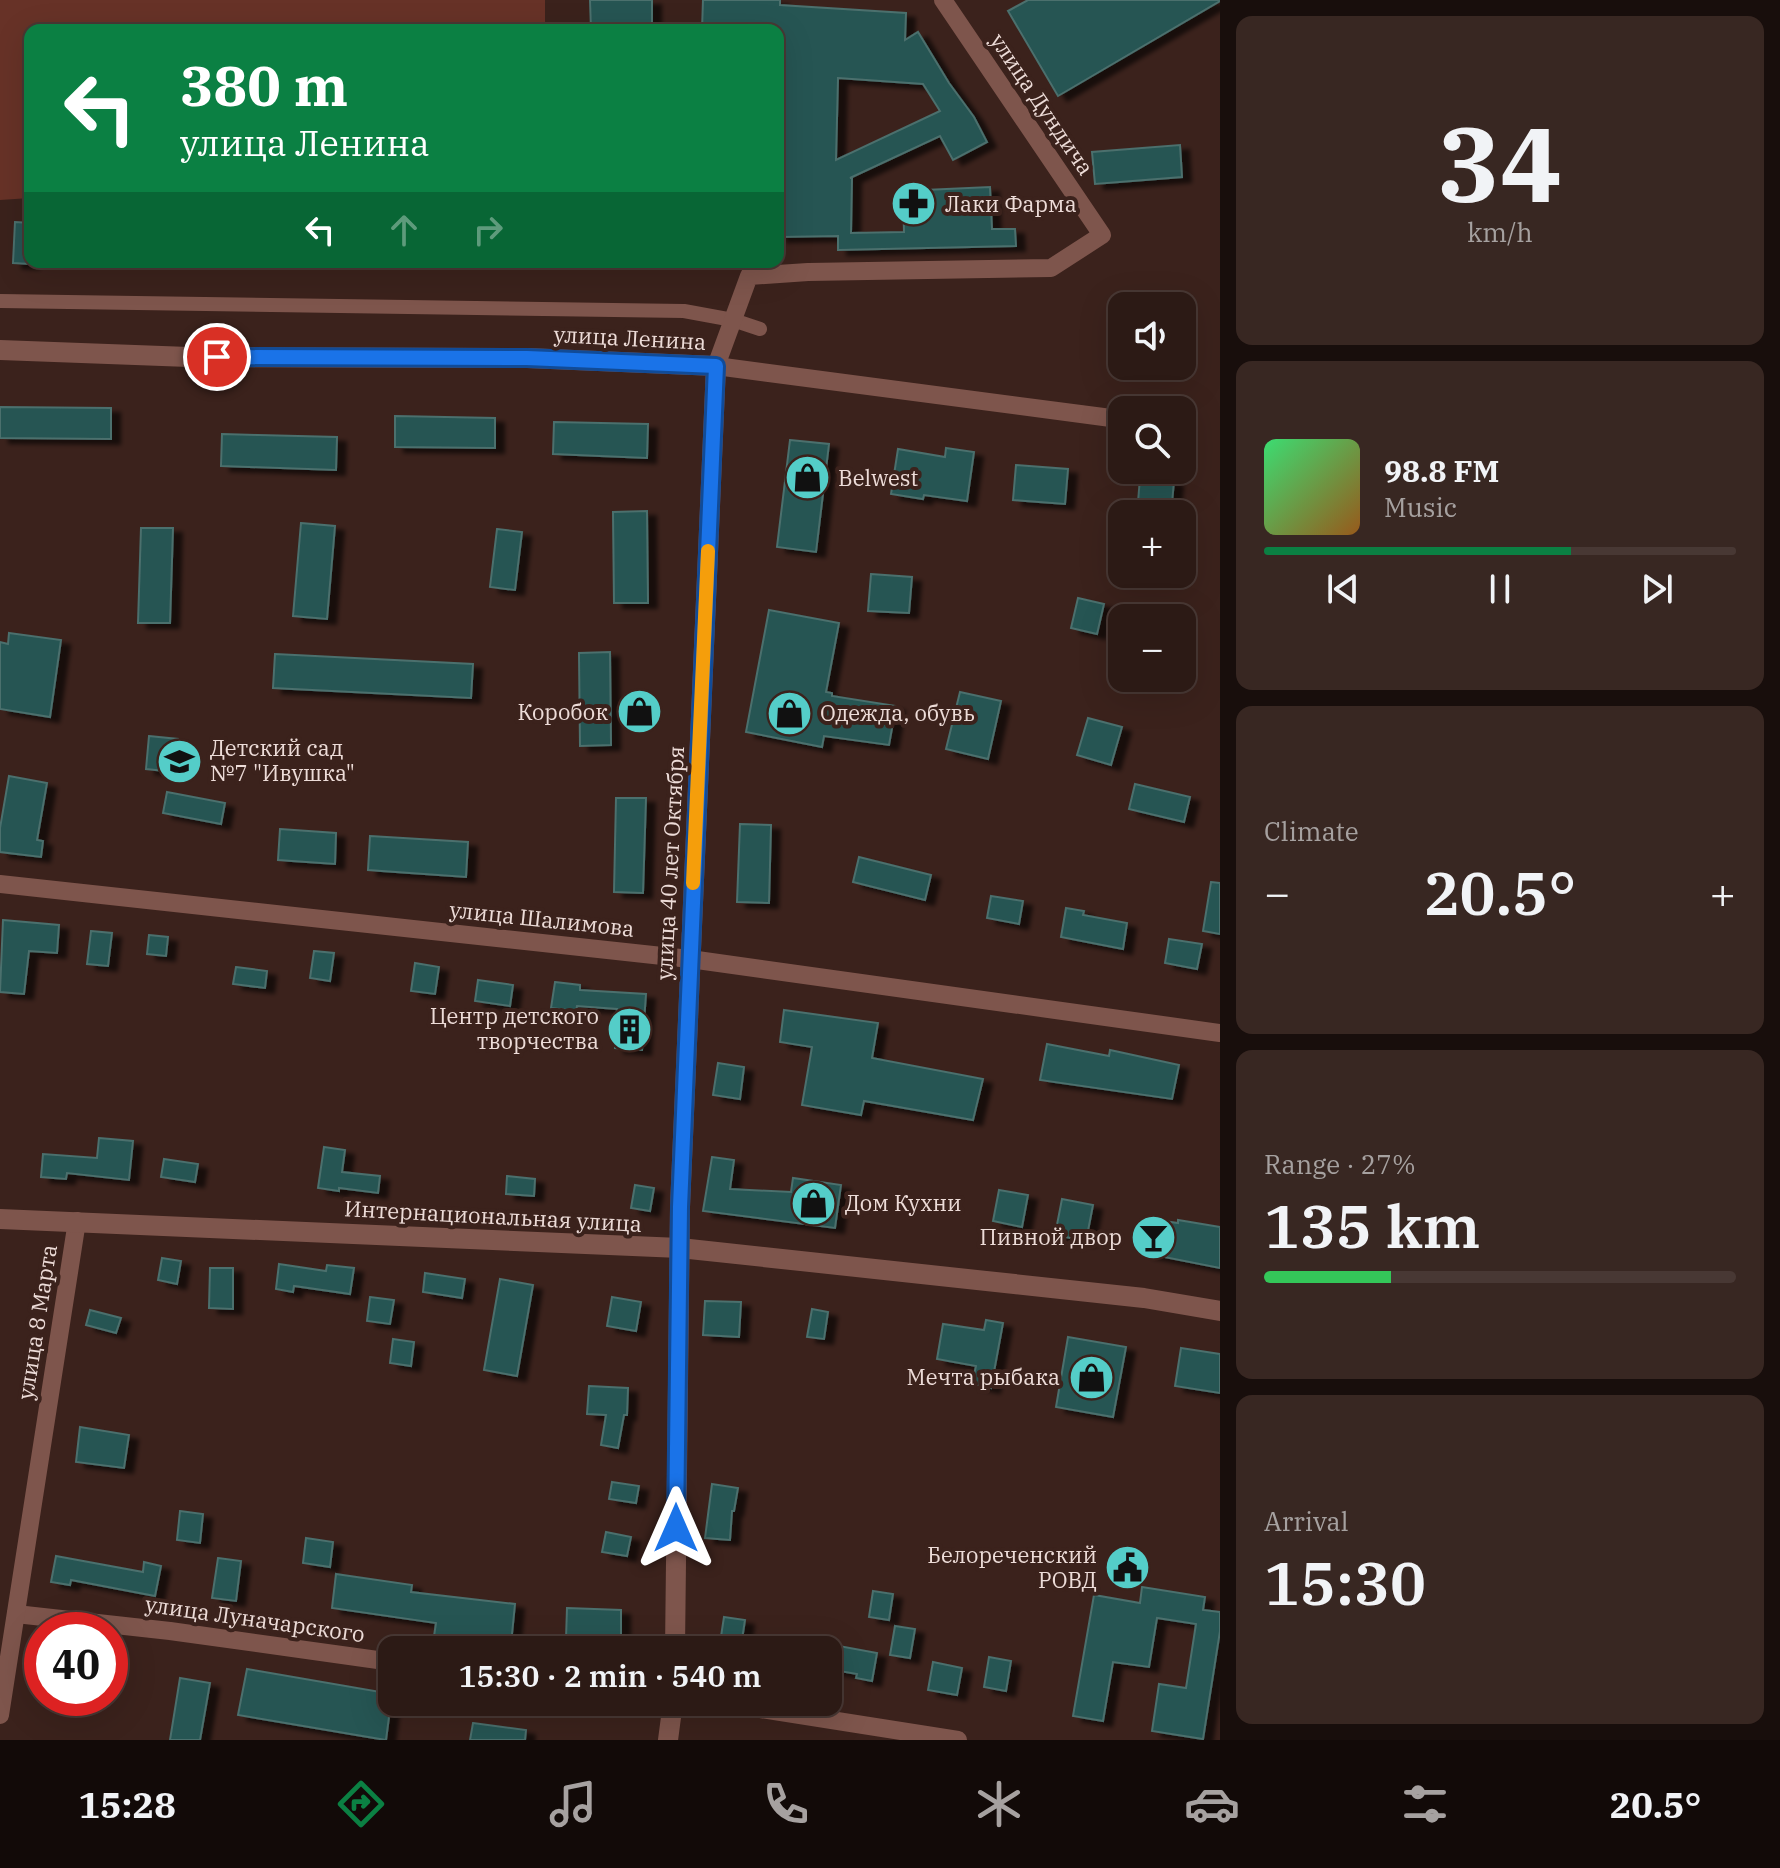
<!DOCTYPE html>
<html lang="en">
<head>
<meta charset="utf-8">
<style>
	:root { --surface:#2c1a15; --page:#382722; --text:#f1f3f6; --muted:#a6a1a0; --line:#483834; --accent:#0b8043 }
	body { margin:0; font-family:"IBM Plex Serif",serif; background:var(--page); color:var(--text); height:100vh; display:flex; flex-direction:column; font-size:30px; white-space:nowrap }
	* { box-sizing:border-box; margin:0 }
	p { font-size:26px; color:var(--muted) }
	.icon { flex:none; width:44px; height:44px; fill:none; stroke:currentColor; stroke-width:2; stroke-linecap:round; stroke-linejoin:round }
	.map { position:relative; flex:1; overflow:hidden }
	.side { display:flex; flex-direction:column; gap:16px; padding:16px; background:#180e0c; width:560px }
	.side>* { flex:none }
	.banner { position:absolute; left:24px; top:24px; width:760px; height:244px; border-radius:16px; box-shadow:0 8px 32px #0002,0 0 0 2px var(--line); background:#0b8043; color:#fff; overflow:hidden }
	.fabs { position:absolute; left:1108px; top:292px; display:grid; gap:16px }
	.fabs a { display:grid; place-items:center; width:88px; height:88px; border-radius:16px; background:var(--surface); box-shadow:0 8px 32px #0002,0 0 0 2px var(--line); font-size:40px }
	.speed { position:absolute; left:24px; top:1612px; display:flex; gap:16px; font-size:40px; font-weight:700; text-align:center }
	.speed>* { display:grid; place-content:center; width:104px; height:104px; border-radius:50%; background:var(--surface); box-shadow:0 8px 32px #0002,0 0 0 2px var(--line); line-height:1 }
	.speed .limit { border:12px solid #d22; background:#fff; color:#111 }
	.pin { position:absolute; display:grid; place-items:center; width:68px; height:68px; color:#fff; margin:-34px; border:4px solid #fff; border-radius:50%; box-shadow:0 2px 8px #0007 }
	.me { position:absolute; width:88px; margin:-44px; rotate:0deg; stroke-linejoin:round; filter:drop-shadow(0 0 6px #0008) }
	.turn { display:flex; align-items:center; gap:28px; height:168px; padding:0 24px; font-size:36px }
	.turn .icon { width:104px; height:104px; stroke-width:2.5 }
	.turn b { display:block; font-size:56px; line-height:68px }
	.lanes { display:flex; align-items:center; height:76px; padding:0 24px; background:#0003; justify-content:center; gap:40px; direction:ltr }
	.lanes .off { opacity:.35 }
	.big { font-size:60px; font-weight:600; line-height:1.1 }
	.side .widget { flex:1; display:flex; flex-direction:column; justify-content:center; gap:12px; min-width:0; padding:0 28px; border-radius:16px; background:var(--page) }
	.side .dial { align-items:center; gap:0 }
	.dial b { font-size:104px; line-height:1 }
	.song { display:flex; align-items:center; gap:24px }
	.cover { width:96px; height:96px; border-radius:12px; background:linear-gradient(135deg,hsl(140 70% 55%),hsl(30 70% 35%)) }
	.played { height:8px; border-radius:4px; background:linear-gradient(90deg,var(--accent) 65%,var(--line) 65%) }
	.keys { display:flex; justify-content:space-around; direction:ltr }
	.heat { display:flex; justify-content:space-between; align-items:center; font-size:44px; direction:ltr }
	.charge { height:12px; border-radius:6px; background:linear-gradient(90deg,#34c759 27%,var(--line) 0) }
	.trip { position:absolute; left:378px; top:1636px; width:464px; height:80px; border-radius:16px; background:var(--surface); box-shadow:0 8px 32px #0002,0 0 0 2px var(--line); font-weight:600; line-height:80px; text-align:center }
	.tabs { display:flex; height:128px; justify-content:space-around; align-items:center; background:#120a08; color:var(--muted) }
	.tabs .icon { width:56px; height:56px }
	.tabs .selected { color:var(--accent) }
	.tabs b { font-size:36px; color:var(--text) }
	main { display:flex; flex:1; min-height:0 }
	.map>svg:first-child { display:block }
	.green { fill:#673227 }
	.building { fill:#265452; stroke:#4b6f6d; stroke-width:2; fill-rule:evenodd; filter:url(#shadow) }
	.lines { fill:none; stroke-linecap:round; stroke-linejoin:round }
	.pedestrian { stroke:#7e554c; stroke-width:14 }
	.minor { stroke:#7e554c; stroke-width:18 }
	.tertiary { stroke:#7e554c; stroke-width:20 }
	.route-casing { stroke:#114b97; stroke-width:20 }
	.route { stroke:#1a73e8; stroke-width:14 }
	.slow { stroke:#f59e0b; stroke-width:14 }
	.labels { text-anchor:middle; stroke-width:8; stroke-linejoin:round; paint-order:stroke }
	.street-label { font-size:22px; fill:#eddcd8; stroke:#3b221c }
	.poi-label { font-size:22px; fill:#eddcd8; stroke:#3b221c; text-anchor:start }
</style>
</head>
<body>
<main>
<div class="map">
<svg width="1220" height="1740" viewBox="0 0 1220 1740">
	<defs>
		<filter id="shadow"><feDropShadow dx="9" dy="5" stdDeviation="2" flood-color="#0009"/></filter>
	</defs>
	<rect width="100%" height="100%" fill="#3b221c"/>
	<!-- green -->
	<polygon class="green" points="0,0 545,0 545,30 30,30 30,198 0,200"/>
	<!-- building -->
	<g class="building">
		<polygon points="590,0 652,0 652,30 591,30"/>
		<path d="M703,0H780V5L906,13L905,40L918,32L949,83L974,117L987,142L953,160L940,136L850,178H852L851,233L904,232L903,191L990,187L992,229H1015L1016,246L838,250V236L778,237V30H702ZM838,78L923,84L940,111L836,160Z"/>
		<polygon points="1028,0 1220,0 1220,1 1058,96 1008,11"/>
		<polygon points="1180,145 1182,177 1095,184 1092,152"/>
		<polygon points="15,222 30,223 30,264 13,263"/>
		<polygon points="0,407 111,408 111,439 0,438"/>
		<polygon points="395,416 495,418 495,448 395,447"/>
		<polygon points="554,422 648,424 647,458 553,454"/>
		<polygon points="222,434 337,437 336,470 221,466"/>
		<polygon points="790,440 829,444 816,552 777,547"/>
		<polygon points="946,448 974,452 967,501 924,495 923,499 891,494 898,449 945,457"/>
		<polygon points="1016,465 1068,469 1065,504 1013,500"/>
		<polygon points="1140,478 1174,481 1171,514 1137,514"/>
		<polygon points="647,511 648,603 614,603 613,512"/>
		<polygon points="301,523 335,526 327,619 293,616"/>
		<polygon points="141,528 173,528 170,623 138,623"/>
		<polygon points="497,529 522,532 515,590 490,587"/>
		<polygon points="871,574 912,577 909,613 868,611"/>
		<polygon points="1078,598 1104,604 1097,634 1071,628"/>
		<polygon points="769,610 839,623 826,692 832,693 832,696 896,706 889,745 824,736 822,747 746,732"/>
		<polygon points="9,633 61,640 50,717 0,709 0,642 8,644"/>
		<polygon points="610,652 611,745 580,746 579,653"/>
		<polygon points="275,654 473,664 471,698 273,688"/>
		<polygon points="960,692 1001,701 988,759 946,749"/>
		<polygon points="1088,718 1122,727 1111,765 1077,755"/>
		<polygon points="149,736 178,739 175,772 146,769"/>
		<polygon points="9,776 47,783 37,840 43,841 41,857 0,852 0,828"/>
		<polygon points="1135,784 1190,797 1184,822 1129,809"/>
		<polygon points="167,792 225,803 221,824 163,813"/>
		<polygon points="616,798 646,798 643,893 614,892"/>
		<polygon points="740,824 771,825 769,903 737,902"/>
		<polygon points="280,829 336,833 335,864 278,860"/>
		<polygon points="370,836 468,842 466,877 368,870"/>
		<polygon points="859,857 931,875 925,900 853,882"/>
		<polygon points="1211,882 1220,883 1220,934 1203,931"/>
		<polygon points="991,896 1023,901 1019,924 987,918"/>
		<polygon points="1066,908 1084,911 1083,915 1127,923 1123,949 1061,937"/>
		<polygon points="3,920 59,925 57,953 29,951 24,994 0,992"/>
		<polygon points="91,931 112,933 108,966 87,964"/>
		<polygon points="149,935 168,937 166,956 147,954"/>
		<polygon points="1169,939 1202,944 1197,969 1165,963"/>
		<polygon points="314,951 334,953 330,981 310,978"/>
		<polygon points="415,963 439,967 435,994 411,991"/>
		<polygon points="236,967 267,971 265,988 233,984"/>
		<polygon points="478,980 513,985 510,1006 475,1001"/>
		<polygon points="555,982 580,985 580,990 646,994 642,1050 615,1048 617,1009 577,1006 576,1011 551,1008"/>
		<polygon points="784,1010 878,1023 872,1058 983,1079 973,1120 864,1101 861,1115 802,1105 812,1047 780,1042"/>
		<polygon points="1047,1044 1109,1056 1110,1050 1179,1065 1172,1099 1040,1080"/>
		<polygon points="718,1063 744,1067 740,1099 713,1095"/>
		<polygon points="99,1138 133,1141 129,1180 67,1173 66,1179 41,1177 43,1154 97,1158"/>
		<polygon points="324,1147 345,1150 342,1172 380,1176 378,1193 339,1188 339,1191 318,1188"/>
		<polygon points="712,1157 734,1160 730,1189 791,1192 793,1178 841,1185 835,1228 703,1211"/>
		<polygon points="164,1159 198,1164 195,1182 161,1177"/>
		<polygon points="507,1176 535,1179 534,1196 506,1194"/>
		<polygon points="635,1185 654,1188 650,1211 631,1208"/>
		<polygon points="999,1190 1028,1195 1022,1227 993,1221"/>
		<polygon points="1062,1199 1093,1205 1086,1241 1055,1235"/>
		<polygon points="1150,1219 1178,1223 1178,1220 1220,1227 1220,1268 1144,1253"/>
		<polygon points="162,1258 181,1261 177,1284 158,1280"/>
		<polygon points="279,1264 326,1271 327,1265 354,1268 350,1294 294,1286 293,1292 276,1289"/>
		<polygon points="210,1268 233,1268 233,1309 209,1308"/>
		<polygon points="425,1273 465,1279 462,1298 423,1292"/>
		<polygon points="500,1279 533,1285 517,1376 484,1370"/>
		<polygon points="370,1297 394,1300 390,1324 367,1321"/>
		<polygon points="612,1297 641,1302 636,1331 607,1326"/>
		<polygon points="705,1301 741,1302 739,1337 703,1335"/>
		<polygon points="812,1309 828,1312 824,1339 807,1337"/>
		<polygon points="90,1310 121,1318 116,1333 86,1325"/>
		<polygon points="986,1320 1003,1323 991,1388 972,1384 976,1366 937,1359 943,1324 984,1330"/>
		<polygon points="1068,1337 1126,1347 1113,1417 1056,1407"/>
		<polygon points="393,1339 414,1342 411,1366 390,1363"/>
		<polygon points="1181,1348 1220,1354 1220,1393 1175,1386"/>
		<polygon points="589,1386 628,1388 627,1415 624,1415 618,1448 601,1445 606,1415 587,1414"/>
		<polygon points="80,1427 129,1435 124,1468 76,1462"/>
		<polygon points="612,1482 639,1486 636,1503 609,1499"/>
		<polygon points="712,1484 738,1488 734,1511 732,1511 730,1540 705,1538"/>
		<polygon points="180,1511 203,1514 200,1543 177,1540"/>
		<polygon points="606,1532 631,1537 627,1556 602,1552"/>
		<polygon points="306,1538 333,1542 330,1567 303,1563"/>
		<polygon points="56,1556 143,1572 144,1562 161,1566 155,1596 71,1580 70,1585 51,1582"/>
		<polygon points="218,1558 241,1561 236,1601 212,1598"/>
		<polygon points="336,1574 412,1585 411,1592 515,1604 511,1644 434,1636 436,1623 332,1608"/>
		<polygon points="1142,1587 1205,1597 1203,1610 1220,1612 1220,1631 1203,1739 1152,1731 1159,1684 1186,1688 1196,1624 1157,1618 1149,1667 1113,1662 1103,1721 1073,1716 1094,1595 1140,1603"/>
		<polygon points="873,1591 893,1594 889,1620 869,1617"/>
		<polygon points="567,1608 621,1610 621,1641 566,1639"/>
		<polygon points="724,1617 745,1620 741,1646 720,1643"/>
		<polygon points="895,1626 915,1629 910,1658 890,1655"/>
		<polygon points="828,1644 877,1653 872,1681 856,1678 857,1674 828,1669"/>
		<polygon points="989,1657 1011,1661 1006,1691 984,1687"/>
		<polygon points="933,1662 962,1668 957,1695 928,1690"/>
		<polygon points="247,1669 392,1694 386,1740 238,1715"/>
		<polygon points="180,1678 210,1683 200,1740 170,1740"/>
		<polygon points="473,1723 526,1730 525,1740 470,1740"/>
	</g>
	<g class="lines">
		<!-- pedestrian -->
		<polyline class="pedestrian" points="0,301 684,311 733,320 760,329"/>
		<!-- minor -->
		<g class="minor">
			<polyline points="943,0 1102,235 1051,268 808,272 749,276 716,366 1111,418"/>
			<polyline points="0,884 690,959 1220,1033"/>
			<polyline points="16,1614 170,1631 392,1662"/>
			<polyline points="716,1702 958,1740"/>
			<polyline points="0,1715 77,1221"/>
		</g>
		<!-- tertiary -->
		<g class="tertiary">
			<polyline points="0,350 189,357 527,358 716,366 680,1207 675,1650"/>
			<polyline points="0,1219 680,1248 1144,1298 1220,1311"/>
			<polyline points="668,1740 673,1702"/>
		</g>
	</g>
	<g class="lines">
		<defs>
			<polyline id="route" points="217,357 527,358 716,366 680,1207 676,1528"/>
		</defs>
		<!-- route casing -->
		<use href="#route" class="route-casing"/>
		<!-- route -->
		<use href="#route" class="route"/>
		<!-- slow -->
		<polyline class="slow" points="693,883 708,551"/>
	</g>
	<!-- icons -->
	<defs>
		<symbol id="pharmacy-disc" viewBox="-11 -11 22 22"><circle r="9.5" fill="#54cdc8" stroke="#3b221c"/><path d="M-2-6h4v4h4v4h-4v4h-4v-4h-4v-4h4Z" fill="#111"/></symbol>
		<symbol id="shop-disc" viewBox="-11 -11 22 22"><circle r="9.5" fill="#54cdc8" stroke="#3b221c"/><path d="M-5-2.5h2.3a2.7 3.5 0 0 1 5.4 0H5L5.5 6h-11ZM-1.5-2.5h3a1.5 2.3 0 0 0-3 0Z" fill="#111"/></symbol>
		<symbol id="school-disc" viewBox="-11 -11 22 22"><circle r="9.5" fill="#54cdc8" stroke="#3b221c"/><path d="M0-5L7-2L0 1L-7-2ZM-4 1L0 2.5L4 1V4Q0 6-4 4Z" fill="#111"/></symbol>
		<symbol id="building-disc" viewBox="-11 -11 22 22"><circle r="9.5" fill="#54cdc8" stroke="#3b221c"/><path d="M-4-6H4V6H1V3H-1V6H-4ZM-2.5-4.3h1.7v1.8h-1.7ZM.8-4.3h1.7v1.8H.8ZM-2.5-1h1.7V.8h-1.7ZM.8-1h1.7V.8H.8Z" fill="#111"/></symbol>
		<symbol id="bar-disc" viewBox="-11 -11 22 22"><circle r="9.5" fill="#54cdc8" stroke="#3b221c"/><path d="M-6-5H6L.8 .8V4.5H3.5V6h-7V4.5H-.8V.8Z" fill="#111"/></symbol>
		<symbol id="civic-disc" viewBox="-11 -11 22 22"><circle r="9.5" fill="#54cdc8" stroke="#3b221c"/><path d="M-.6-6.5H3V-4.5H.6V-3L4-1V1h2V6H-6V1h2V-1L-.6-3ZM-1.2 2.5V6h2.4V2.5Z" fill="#111"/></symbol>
	</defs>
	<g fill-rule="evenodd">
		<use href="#pharmacy-disc" x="888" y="178" width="51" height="51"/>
		<use href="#shop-disc" x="782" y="452" width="51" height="51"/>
		<use href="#shop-disc" x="614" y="686" width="51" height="51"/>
		<use href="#shop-disc" x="764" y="688" width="51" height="51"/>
		<use href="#school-disc" x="154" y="736" width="51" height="51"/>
		<use href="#building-disc" x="604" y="1004" width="51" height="51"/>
		<use href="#shop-disc" x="788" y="1178" width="51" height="51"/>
		<use href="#bar-disc" x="1128" y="1212" width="51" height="51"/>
		<use href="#shop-disc" x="1066" y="1352" width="51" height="51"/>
		<use href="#civic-disc" x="1102" y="1542" width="51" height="51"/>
	</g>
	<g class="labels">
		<!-- street labels -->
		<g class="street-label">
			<text transform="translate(1042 104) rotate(56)" y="8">улица Дундича</text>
			<text transform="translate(630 338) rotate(3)" y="8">улица Ленина</text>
			<text transform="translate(670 863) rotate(-87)" y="8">улица 40 лет Октября</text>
			<text transform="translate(542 919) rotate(6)" y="8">улица Шалимова</text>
			<text transform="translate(493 1216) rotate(3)" y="8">Интернациональная улица</text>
			<text transform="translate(37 1322) rotate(-81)" y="8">улица 8 Марта</text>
			<text transform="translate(255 1619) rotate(8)" y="8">улица Луначарского</text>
		</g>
		<!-- poi labels -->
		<g class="poi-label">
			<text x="945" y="212">Лаки Фарма</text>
			<text x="838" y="486">Belwest</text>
			<text x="608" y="720" text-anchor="end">Коробок</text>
			<text x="820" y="721">Одежда, обувь</text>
			<text x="210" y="756">Детский сад<tspan x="210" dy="25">№7 "Ивушка"</tspan></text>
			<text x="599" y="1024" text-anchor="end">Центр детского<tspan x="599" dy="25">творчества</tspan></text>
			<text x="845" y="1211">Дом Кухни</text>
			<text x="1122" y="1245" text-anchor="end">Пивной двор</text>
			<text x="1060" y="1385" text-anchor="end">Мечта рыбака</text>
			<text x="1097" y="1563" text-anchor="end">Белореченский<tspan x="1097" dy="25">РОВД</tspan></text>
		</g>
	</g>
</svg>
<div class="fabs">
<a><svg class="icon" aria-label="sound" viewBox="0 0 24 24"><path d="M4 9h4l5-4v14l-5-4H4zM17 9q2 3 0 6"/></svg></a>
<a><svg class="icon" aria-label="search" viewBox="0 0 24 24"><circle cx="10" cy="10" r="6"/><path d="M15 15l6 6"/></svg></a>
<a>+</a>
<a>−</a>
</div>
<div class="speed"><div class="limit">40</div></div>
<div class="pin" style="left:217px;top:357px;background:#d93025"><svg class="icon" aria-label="arrive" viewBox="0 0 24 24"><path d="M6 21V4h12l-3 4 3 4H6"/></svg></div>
<svg class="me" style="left:676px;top:1528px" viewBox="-20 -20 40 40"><path d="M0-17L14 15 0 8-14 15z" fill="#1a73e8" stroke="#fff" stroke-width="4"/></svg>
<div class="trip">15:30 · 2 min · 540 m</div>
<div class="banner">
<div class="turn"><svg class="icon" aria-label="left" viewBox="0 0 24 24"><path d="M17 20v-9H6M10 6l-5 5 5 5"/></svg><div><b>380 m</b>улица Ленина</div></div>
<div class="lanes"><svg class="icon" aria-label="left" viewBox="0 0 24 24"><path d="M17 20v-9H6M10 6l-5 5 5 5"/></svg><svg class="icon off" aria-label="ahead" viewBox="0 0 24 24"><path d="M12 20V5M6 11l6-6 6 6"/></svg><svg class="icon off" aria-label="right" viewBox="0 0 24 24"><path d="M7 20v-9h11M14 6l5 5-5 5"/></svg></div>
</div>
</div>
<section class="side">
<div class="widget dial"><b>34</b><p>km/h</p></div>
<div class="widget">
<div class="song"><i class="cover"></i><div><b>98.8 FM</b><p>Music</p></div></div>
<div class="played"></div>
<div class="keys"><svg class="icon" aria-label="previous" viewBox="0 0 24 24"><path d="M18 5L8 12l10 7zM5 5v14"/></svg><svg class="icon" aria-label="pause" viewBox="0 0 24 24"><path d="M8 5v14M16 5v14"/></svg><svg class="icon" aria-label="next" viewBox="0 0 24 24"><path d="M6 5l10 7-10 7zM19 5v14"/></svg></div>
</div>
<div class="widget"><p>Climate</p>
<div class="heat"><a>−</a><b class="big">20.5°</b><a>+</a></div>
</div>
<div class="widget"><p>Range · 27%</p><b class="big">135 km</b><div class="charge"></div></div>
<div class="widget"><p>Arrival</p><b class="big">15:30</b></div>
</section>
</main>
<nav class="tabs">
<b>15:28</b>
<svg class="icon selected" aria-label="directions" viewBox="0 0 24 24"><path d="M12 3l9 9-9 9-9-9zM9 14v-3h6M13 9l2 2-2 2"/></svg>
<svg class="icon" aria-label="music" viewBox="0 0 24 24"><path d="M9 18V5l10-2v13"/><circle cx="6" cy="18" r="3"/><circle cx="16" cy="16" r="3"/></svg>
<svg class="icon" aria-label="phone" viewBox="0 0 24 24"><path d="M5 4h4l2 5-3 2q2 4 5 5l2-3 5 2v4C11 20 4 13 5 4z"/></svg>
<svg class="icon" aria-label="climate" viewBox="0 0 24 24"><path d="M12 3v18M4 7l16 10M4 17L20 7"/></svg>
<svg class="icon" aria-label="car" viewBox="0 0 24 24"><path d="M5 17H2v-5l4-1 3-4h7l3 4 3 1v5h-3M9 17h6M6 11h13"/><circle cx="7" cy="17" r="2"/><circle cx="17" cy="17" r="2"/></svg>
<svg class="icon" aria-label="filters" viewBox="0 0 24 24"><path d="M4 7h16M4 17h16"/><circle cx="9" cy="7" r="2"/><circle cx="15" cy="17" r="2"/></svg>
<b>20.5°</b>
</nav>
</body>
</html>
